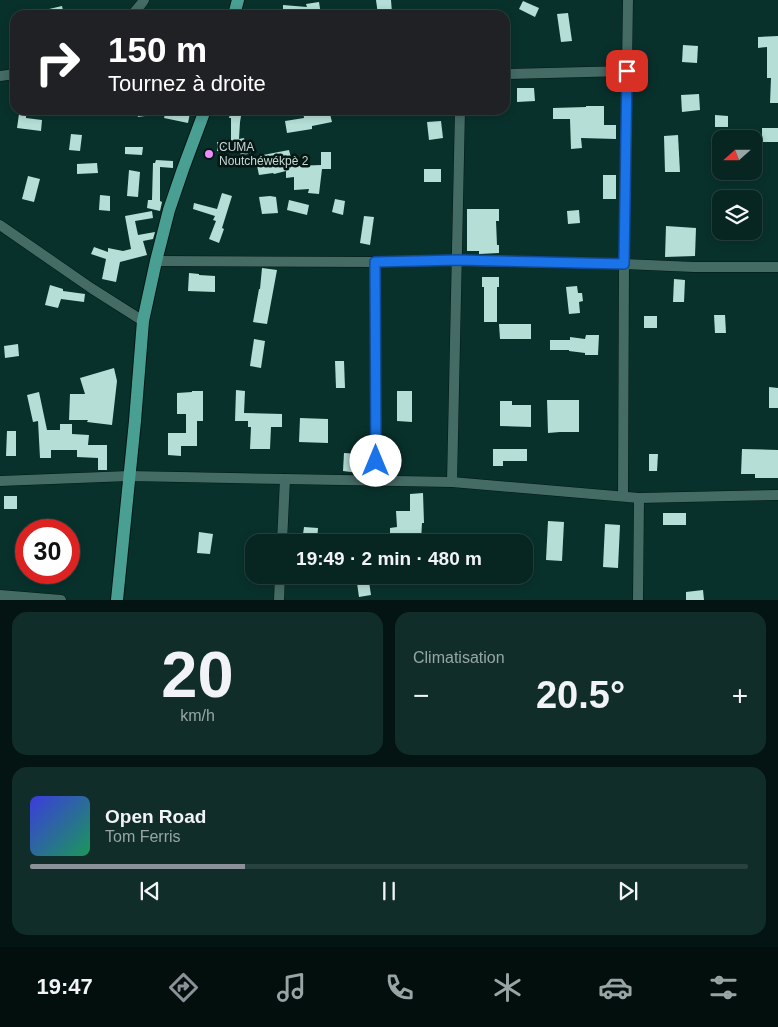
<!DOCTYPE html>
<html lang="fr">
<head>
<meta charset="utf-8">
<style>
	:root { --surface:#072521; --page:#102d2a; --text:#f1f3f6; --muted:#98a5a5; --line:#28423f; --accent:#8c9099 }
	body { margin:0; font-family:Helvetica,sans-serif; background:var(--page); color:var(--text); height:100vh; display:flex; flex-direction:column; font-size:19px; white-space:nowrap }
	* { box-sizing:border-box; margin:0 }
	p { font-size:16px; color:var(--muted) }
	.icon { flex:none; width:28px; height:28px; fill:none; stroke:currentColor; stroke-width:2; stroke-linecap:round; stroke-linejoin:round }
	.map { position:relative; height:600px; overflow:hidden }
	.drawer { display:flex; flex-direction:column; gap:12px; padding:12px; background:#041412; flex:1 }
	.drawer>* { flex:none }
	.guide { position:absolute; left:10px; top:10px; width:500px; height:105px; border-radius:15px; box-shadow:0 2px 8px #0003,0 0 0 1px var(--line); background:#202124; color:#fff; overflow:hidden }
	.needle { width:32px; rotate:249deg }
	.controls { position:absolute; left:712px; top:130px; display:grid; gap:10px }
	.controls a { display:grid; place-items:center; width:50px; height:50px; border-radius:10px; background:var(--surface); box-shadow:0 2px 8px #0003,0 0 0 1px var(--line); font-size:25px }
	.speed { position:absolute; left:15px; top:519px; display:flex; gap:10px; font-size:25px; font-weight:700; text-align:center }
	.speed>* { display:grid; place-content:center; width:65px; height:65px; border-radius:50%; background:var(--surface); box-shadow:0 2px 8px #0003,0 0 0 1px var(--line); line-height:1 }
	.speed .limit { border:8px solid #d22; background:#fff; color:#111 }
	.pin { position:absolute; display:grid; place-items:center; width:42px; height:42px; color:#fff; margin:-21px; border-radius:10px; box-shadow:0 2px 8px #0006 }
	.me { position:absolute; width:55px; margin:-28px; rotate:0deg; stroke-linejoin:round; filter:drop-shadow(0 0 4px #0008) }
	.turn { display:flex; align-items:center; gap:18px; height:105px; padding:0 15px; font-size:22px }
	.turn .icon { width:65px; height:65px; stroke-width:2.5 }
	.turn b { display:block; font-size:35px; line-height:42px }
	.big { font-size:38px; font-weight:800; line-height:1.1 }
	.drawer .tile { flex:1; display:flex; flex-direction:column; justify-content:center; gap:8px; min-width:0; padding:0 18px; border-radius:15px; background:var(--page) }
	.drawer .dial { align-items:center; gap:0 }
	.dial b { font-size:65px; line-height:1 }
	.song { display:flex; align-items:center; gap:15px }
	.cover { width:60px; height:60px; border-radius:8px; background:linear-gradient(135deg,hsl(240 70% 55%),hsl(150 70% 35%)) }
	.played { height:5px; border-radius:2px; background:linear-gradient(90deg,var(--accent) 30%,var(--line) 30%) }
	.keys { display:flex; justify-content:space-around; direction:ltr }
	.heat { display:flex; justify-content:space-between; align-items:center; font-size:28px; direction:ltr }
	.drawer .tiles { flex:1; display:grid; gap:12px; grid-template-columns:1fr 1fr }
	.tile:last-child { grid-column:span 2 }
	.trip { position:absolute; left:245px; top:534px; width:288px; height:50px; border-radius:15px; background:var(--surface); box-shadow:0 2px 8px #0003,0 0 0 1px var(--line); font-weight:800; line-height:50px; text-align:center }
	.menu { display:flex; height:80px; justify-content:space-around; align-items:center; background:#030f0d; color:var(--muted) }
	.menu .icon { width:35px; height:35px }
	.menu .selected { color:var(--accent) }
	.menu b { font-size:22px; color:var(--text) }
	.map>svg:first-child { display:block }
	.building { fill:#b4ded6 }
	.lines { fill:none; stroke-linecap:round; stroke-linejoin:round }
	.minor-casing { stroke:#001814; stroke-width:11 }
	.major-casing { stroke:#001814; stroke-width:14 }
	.minor { stroke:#456b65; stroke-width:10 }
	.major { stroke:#4a9f93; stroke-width:12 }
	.route-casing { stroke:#114b97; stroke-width:12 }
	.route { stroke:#1a73e8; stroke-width:9 }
	.poi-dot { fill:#ed8cfa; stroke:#061613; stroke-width:2 }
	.labels { text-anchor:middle; stroke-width:5; stroke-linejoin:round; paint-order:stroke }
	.poi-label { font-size:12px; fill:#c5dad6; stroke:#061613; text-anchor:start }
</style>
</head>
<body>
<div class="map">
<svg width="778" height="600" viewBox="0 0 778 600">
	<rect width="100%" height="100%" fill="#09312c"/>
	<!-- building -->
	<g class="building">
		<polygon points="376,0 391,0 392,13 378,15"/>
		<polygon points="523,1 539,8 535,17 519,9"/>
		<polygon points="319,2 321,15 283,15 283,5 307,7 306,4"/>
		<polygon points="62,6 64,15 37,15 36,12"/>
		<polygon points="568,13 572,41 561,42 557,14"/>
		<polygon points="778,36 778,103 770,103 771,78 767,78 767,47 758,48 758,37"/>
		<polygon points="683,45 698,46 697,63 682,62"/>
		<polygon points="517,88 534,88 535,101 517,102"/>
		<polygon points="699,94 700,110 682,112 681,95"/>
		<polygon points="586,106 604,106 604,125 616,125 616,139 581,138 582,148 571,149 570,119 553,119 553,108 586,107"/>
		<polygon points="136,110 159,110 159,114 138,117"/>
		<polygon points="166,110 178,110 190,113 188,123 164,118"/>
		<polygon points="231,110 242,110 240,122 239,139 244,138 248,154 241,155 239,150 217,151 217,142 231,142 231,118 229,118"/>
		<polygon points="303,110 310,110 311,114 329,110 332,122 312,126 312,129 287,133 285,121 304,118"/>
		<polygon points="19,114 26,115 26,118 42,120 41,131 17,128"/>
		<polygon points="715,115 728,116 728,127 715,127"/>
		<polygon points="441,121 443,138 429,140 427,122"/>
		<rect x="762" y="128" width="16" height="14"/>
		<polygon points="71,134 82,135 80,151 69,150"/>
		<polygon points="678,135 680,172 665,172 664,136"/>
		<polygon points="125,147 143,147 142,155 125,154"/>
		<polygon points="289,150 293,166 321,165 321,152 331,152 331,169 322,169 319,194 308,193 309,189 294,190 294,177 286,178 286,171 274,174 273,173 259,175 257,166 264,164 263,155"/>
		<polygon points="156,160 173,161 173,168 160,167 160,201 162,202 160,211 147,208 148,200 152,200 153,163 155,163"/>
		<polygon points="97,163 98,173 77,174 77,164"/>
		<rect x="424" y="169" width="17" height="13"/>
		<polygon points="129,170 140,172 138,197 127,196"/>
		<rect x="603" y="175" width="13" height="24"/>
		<polygon points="28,176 40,179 34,202 22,199"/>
		<polygon points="222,193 232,196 222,228 224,229 219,243 209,239 216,221 213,220 215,216 193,209 194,203 217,209"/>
		<polygon points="100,195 110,196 110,211 99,210"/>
		<polygon points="270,196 276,197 278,213 262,214 259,197"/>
		<polygon points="335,199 345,201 343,215 332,212"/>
		<polygon points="289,200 309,205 307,215 287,210"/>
		<polygon points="467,209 499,209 499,221 496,221 497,245 499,245 499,253 479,254 479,251 467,251"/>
		<polygon points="579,210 580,223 568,224 567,211"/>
		<polygon points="152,211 153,218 135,221 138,235 155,232 153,239 143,241 147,255 120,262 116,282 102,279 106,259 91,254 94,247 108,252 108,248 123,251 131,249 125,216"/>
		<polygon points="364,216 374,217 370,245 360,243"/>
		<polygon points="666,226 696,228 695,256 665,257"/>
		<polygon points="262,268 277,270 267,324 253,322 259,289 260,289"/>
		<polygon points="189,273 199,274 199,275 215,276 215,292 188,291"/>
		<polygon points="482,277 499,277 499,287 497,287 497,322 484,322 484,287 482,287"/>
		<polygon points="674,279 685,280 684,302 673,302"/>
		<polygon points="50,285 63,289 63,291 85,294 84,302 61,299 58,308 45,305"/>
		<polygon points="577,286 578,293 582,293 583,301 579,302 580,313 569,314 566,287"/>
		<polygon points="714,315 725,315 726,333 715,333"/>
		<rect x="644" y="316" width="13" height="12"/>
		<polygon points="499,324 531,324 531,339 500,339"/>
		<polygon points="586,335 599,335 598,355 585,355 585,353 569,351 569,350 550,350 550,340 570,340 570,337 585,339"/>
		<polygon points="254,339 265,341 261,368 250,366"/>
		<polygon points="18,344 19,356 5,358 4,346"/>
		<polygon points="335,361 344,361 345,388 336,388"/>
		<polygon points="114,368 117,381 112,425 87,422 88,420 69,420 70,394 85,394 80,378"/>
		<polygon points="769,387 778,388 778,408 769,408"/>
		<polygon points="236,390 245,391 244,413 282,414 282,427 271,427 270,449 250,449 251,427 248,427 248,421 235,421"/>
		<polygon points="192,391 203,391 203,421 197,421 197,446 181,446 181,456 168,455 168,433 186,433 186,414 177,414 177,393 192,392"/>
		<polygon points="397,391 412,391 412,422 397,421"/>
		<polygon points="39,392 47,430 60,430 60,424 72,424 72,434 89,435 88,445 107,445 107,470 98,470 98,458 77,457 77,450 51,450 51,458 40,458 38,421 33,422 27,395"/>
		<polygon points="547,400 579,400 579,432 560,432 548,433"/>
		<polygon points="500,401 512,401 512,405 531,405 531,427 500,426"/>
		<polygon points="300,418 328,419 328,443 299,442"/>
		<polygon points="7,431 16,431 16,456 6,456"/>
		<polygon points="493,449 527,449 527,461 503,461 503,466 493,466"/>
		<polygon points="742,449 778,450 778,478 755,478 755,474 741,474"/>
		<polygon points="344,453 360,454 359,473 343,471"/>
		<polygon points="649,454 658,454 657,471 649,471"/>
		<polygon points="423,493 424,523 422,523 421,542 390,542 390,528 397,527 396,511 410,511 410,494"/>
		<rect x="4" y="496" width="13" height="13"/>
		<rect x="663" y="513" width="23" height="12"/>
		<polygon points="548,521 564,522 562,561 546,560"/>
		<polygon points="605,524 620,525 618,568 603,567"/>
		<polygon points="304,527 318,528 317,542 302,542"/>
		<polygon points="199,532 213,534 210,554 197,553"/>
		<polygon points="368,575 371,595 359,597 356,576"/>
		<polygon points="703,590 704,600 686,600 686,592"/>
	</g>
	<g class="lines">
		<defs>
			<g id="minor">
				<polyline points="132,15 142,3 144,0"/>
				<polyline points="505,74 627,71"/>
				<polyline points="0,76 15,74"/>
				<polyline points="0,225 91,288 143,321"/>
				<polyline points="156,261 375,262 457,261 624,264 694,267 778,267"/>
				<polyline points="375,262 376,481"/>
				<polyline points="0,481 129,476 285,479 452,482 639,498 778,495"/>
				<polyline points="452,482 460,110"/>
				<polyline points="623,496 624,264 628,0"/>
				<polyline points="282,542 285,479"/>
				<polyline points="0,595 61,600"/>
				<polyline points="279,600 280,575"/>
				<polyline points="638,600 639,498"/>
			</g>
			<g id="major">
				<polyline points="234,15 238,0"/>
				<polyline points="117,600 135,421 143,321 156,261 169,210 183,169 205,110"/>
			</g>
		</defs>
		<!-- minor casing -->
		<use href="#minor" class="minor-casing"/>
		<!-- major casing -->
		<use href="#major" class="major-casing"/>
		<!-- minor -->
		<use href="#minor" class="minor"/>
		<!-- major -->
		<use href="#major" class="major"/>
	</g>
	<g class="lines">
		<defs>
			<polyline id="route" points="376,461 375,262 457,260 624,264 627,71"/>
		</defs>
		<!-- route casing -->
		<use href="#route" class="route-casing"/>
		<!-- route -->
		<use href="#route" class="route"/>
	</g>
	<!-- markers -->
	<circle class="poi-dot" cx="209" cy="154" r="5"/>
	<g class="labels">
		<!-- poi labels -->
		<g class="poi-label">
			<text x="219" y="151">CUMA<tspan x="219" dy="14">Noutchéwékpè 2</tspan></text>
		</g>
	</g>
</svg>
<div class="controls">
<a><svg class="needle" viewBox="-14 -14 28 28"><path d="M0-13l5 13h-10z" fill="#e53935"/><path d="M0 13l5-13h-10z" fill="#98a5a5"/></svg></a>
<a><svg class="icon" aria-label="layers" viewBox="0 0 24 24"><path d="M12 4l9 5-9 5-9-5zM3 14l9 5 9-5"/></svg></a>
</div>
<div class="speed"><div class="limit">30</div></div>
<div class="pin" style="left:627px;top:71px;background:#d93025"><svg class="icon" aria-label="arrive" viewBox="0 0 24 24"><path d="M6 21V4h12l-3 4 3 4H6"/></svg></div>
<svg class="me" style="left:376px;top:461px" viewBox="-20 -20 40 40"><circle r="19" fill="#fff"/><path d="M0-13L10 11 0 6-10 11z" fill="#1a73e8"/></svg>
<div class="trip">19:49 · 2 min · 480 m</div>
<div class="guide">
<div class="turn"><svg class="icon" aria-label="right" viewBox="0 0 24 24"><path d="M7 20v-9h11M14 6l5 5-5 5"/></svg><div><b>150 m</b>Tournez à droite</div></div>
</div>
</div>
<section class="drawer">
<div class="tiles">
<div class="tile dial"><b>20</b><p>km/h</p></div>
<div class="tile"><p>Climatisation</p>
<div class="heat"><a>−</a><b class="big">20.5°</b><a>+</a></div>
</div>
<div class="tile">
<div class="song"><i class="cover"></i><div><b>Open Road</b><p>Tom Ferris</p></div></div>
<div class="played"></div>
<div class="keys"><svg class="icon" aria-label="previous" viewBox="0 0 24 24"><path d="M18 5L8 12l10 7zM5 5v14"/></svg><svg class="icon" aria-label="pause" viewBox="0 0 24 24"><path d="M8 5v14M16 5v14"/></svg><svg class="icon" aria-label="next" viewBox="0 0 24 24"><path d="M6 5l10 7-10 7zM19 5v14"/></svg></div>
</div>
</div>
</section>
<nav class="menu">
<b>19:47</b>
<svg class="icon selected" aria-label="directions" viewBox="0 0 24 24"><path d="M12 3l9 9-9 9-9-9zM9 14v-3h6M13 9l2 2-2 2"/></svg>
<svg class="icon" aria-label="music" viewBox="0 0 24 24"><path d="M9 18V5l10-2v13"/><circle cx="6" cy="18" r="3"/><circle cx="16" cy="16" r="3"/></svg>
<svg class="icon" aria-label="phone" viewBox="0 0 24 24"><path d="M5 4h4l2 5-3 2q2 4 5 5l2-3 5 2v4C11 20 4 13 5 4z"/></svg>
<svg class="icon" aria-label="climate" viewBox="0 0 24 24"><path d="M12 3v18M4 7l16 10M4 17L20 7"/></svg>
<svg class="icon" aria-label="car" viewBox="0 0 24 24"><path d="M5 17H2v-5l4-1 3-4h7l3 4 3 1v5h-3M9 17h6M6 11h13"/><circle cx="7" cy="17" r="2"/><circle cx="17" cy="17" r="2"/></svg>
<svg class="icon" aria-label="filters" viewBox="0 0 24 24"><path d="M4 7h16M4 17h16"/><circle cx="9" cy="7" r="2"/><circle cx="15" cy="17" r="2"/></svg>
</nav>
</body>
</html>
